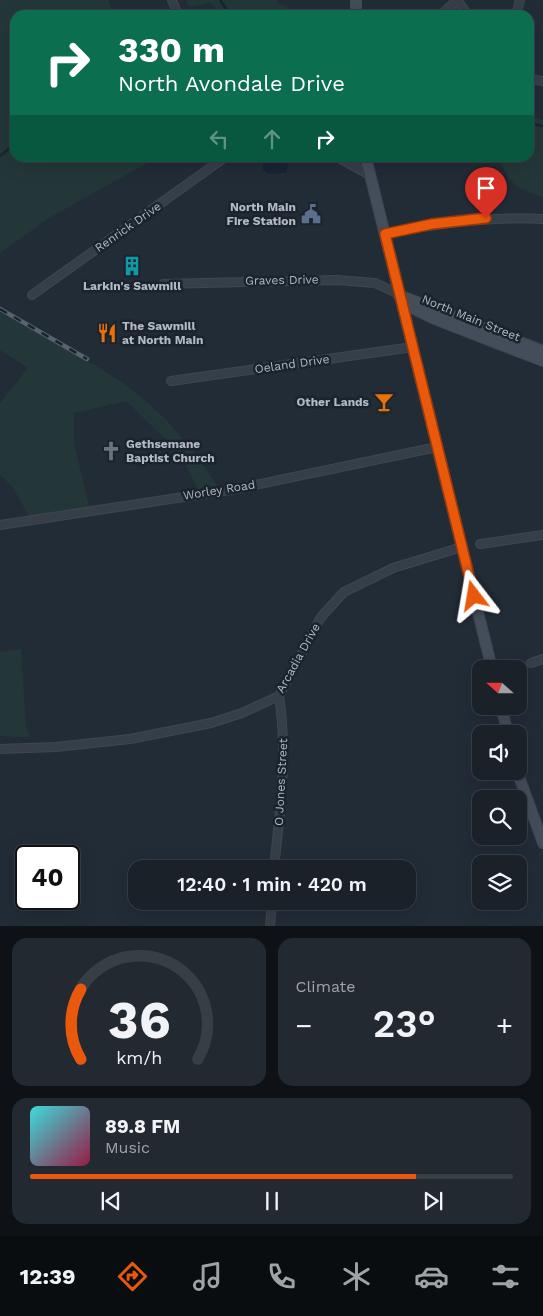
<!DOCTYPE html>
<html lang="en">
<head>
<meta charset="utf-8">
<style>
	:root { --surface:#1a2129; --page:#232931; --text:#f1f3f6; --muted:#9fa3a8; --line:#383e46; --accent:#ea580c }
	body { margin:0; font-family:"Work Sans",sans-serif; background:var(--page); color:var(--text); height:100vh; display:flex; flex-direction:column; font-size:19px; white-space:nowrap }
	* { box-sizing:border-box; margin:0 }
	p { font-size:16px; color:var(--muted) }
	.icon { flex:none; width:28px; height:28px; fill:none; stroke:currentColor; stroke-width:2; stroke-linecap:round; stroke-linejoin:round }
	.map { position:relative; height:926px; overflow:hidden }
	.side { display:flex; flex-direction:column; gap:12px; padding:12px; background:#0e1217; flex:1 }
	.side>* { flex:none }
	.top-card { position:absolute; left:10px; top:10px; width:524px; height:152px; border-radius:15px; box-shadow:0 5px 20px #0002,0 0 0 1px var(--line); background:#0b6e4f; color:#fff; overflow:hidden }
	.needle { width:32px; rotate:291deg }
	.controls { position:absolute; left:472px; top:660px; display:grid; gap:10px }
	.controls a { display:grid; place-items:center; width:55px; height:55px; border-radius:10px; background:var(--surface); box-shadow:0 5px 20px #0002,0 0 0 1px var(--line); font-size:25px }
	.speed { position:absolute; left:15px; top:845px; display:flex; gap:10px; font-size:25px; font-weight:700; text-align:center }
	.speed>* { display:grid; place-content:center; width:65px; height:65px; border-radius:50%; background:var(--surface); box-shadow:0 5px 20px #0002,0 0 0 1px var(--line); line-height:1 }
	.speed .limit { border:2px solid #111; border-radius:8px; background:#fff; color:#111 }
	.pin { position:absolute; display:grid; place-items:center; width:42px; height:42px; color:#fff; margin:-51px -21px; border-radius:50% 50% 50% 0; rotate:-45deg; box-shadow:0 0 5px #0007 }
	.pin .icon { rotate:45deg }
	.me { position:absolute; width:55px; margin:-28px; rotate:346deg; stroke-linejoin:round; filter:drop-shadow(0 0 4px #0008) }
	.turn { display:flex; align-items:center; gap:18px; height:105px; padding:0 25px; font-size:22px }
	.turn .icon { width:65px; height:65px; stroke-width:2.5 }
	.turn b { display:block; font-size:35px; line-height:42px }
	.lanes { display:flex; align-items:center; height:48px; padding:0 25px; background:#0003; justify-content:center; gap:25px; direction:ltr }
	.lanes .off { opacity:.35 }
	.big { font-size:38px; font-weight:600; line-height:1.1 }
	.side .card { flex:1; display:flex; flex-direction:column; justify-content:center; gap:8px; min-width:0; padding:0 18px; border-radius:15px; background:var(--page) }
	.side .dial { align-items:center; gap:0 }
	.dial svg { height:130px; overflow:visible; fill:none; stroke:var(--line); stroke-width:7; stroke-linecap:round; text-anchor:middle }
	.dial text { fill:var(--text); stroke:none }
	.song { display:flex; align-items:center; gap:15px }
	.cover { width:60px; height:60px; border-radius:8px; background:linear-gradient(135deg,hsl(180 70% 55%),hsl(340 70% 35%)) }
	.played { height:5px; border-radius:2px; background:linear-gradient(90deg,var(--accent) 80%,var(--line) 80%) }
	.keys { display:flex; justify-content:space-around; direction:ltr }
	.heat { display:flex; justify-content:space-between; align-items:center; font-size:28px; direction:ltr }
	.side .tiles { flex:1; display:grid; gap:12px; grid-template-columns:1fr 1fr }
	.card:last-child { grid-column:span 2 }
	.trip { position:absolute; left:128px; top:860px; width:288px; height:50px; border-radius:15px; background:var(--surface); box-shadow:0 5px 20px #0002,0 0 0 1px var(--line); font-weight:600; line-height:50px; text-align:center }
	.menu { display:flex; height:80px; justify-content:space-around; align-items:center; background:#0a0d10; color:var(--muted) }
	.menu .icon { width:35px; height:35px }
	.menu .selected { color:var(--accent) }
	.menu b { font-size:22px; color:var(--text) }
	.map>svg:first-child { display:block }
	.green { fill:#243738 }
	.water { fill:#172434 }
	.lines { fill:none; stroke-linecap:round; stroke-linejoin:round }
	.stream { stroke:#172434; stroke-width:2.5 }
	.street-casing { stroke:#3f4751; stroke-width:10 }
	.secondary-casing { stroke:#3f4751; stroke-width:12 }
	.street { stroke:#363e48; stroke-width:8 }
	.secondary { stroke:#444d5a; stroke-width:10 }
	.rail-casing { stroke:#58626f; stroke-width:4.5 }
	.rail { stroke:#1b232c; stroke-width:2.5; stroke-dasharray:8; stroke-linecap:butt }
	.route-casing { stroke:#983908; stroke-width:12 }
	.route { stroke:#ea580c; stroke-width:9 }
	.labels { text-anchor:middle; stroke-width:5; stroke-linejoin:round; paint-order:stroke }
	.poi-label { font-size:12px; font-weight:bold; fill:#b1b9c4; stroke:#1b232c; text-anchor:end }
	.street-label { font-size:12px; fill:#b1b9c4; stroke:#1b232c }
</style>
</head>
<body>
<div class="map">
<svg width="543" height="926" viewBox="0 0 543 926">
	<rect width="100%" height="100%" fill="#222c37"/>
	<!-- green -->
	<g class="green">
		<polygon points="0,0 108,0 115,15 15,15 15,158 156,158 49,218 0,253"/>
		<polygon points="186,0 277,0 278,3 302,15 223,15 210,3 189,7"/>
		<path d="M529,117L543,120V197C519,190 510,185 500,161L502,158H529Z"/>
		<path d="M0,312C53,343 113,369 158,412C182,435 200,460 218,487L198,489L179,452L126,401L74,413V443L89,506L29,516L12,486L0,475V403L28,368L0,350Z"/>
		<polygon points="21,649 26,728 31,737 0,736 0,652"/>
		<polygon points="244,860 256,861 255,869 243,869"/>
	</g>
	<!-- water -->
	<polygon class="water" points="262,158 290,158 286,173 268,174 263,170"/>
	<g class="lines">
		<!-- stream -->
		<g class="stream">
			<polyline points="220,0 230,15"/>
			<polyline points="529,123 543,126"/>
			<polyline points="0,156 15,144"/>
		</g>
		<defs>
			<g id="street">
				<polyline points="172,0 178,15"/>
				<polyline points="457,0 468,15"/>
				<polyline points="441,15 457,0"/>
				<polyline points="516,15 520,0"/>
				<polyline points="529,79 543,81"/>
				<polyline points="339,158 370,175"/>
				<path d="M385,234C438,223 489,216 543,219"/>
				<polyline points="163,284 337,280 375,283 399,294"/>
				<polyline points="32,295 224,158"/>
				<polyline points="171,381 413,347"/>
				<polyline points="0,525 236,489 437,447"/>
				<polyline points="480,544 543,535"/>
				<polyline points="531,663 543,659"/>
				<polyline points="0,749 56,747 130,739 211,723 242,713 279,696 321,617 344,592 393,568 462,547"/>
				<path d="M274,869C280,811 288,753 279,696"/>
				<polyline points="270,926 272,901"/>
			</g>
			<g id="secondary">
				<polyline points="356,15 356,0"/>
				<polyline points="366,158 492,669"/>
				<polyline points="399,295 414,309 432,318 543,361"/>
				<polyline points="399,295 543,351"/>
				<polyline points="501,706 508,734"/>
				<polyline points="517,771 543,843"/>
			</g>
		</defs>
		<!-- street casing -->
		<use href="#street" class="street-casing"/>
		<!-- secondary casing -->
		<use href="#secondary" class="secondary-casing"/>
		<!-- street -->
		<use href="#street" class="street"/>
		<!-- secondary -->
		<use href="#secondary" class="secondary"/>
		<defs>
			<polyline id="rail" points="0,309 87,359"/>
		</defs>
		<!-- rail casing -->
		<use href="#rail" class="rail-casing"/>
		<!-- rail -->
		<use href="#rail" class="rail"/>
	</g>
	<g class="lines">
		<defs>
			<polyline id="route" points="474,596 385,234 432,224 486,218"/>
		</defs>
		<!-- route casing -->
		<use href="#route" class="route-casing"/>
		<!-- route -->
		<use href="#route" class="route"/>
	</g>
	<!-- icons -->
	<defs>
		<symbol id="civic-bare" viewBox="-9 -9 18 18"><path d="M-.6-6.5H3V-4.5H.6V-3L4-1V1h2V6H-6V1h2V-1L-.6-3ZM-1.2 2.5V6h2.4V2.5Z" fill="#5c6f8a" stroke="#1b232c" stroke-width="2.5" paint-order="stroke"/></symbol>
		<symbol id="building-bare" viewBox="-9 -9 18 18"><path d="M-4-6H4V6H1V3H-1V6H-4ZM-2.5-4.3h1.7v1.8h-1.7ZM.8-4.3h1.7v1.8H.8ZM-2.5-1h1.7V.8h-1.7ZM.8-1h1.7V.8H.8Z" fill="#0f9aa8" stroke="#1b232c" stroke-width="2.5" paint-order="stroke"/></symbol>
		<symbol id="restaurant-bare" viewBox="-9 -9 18 18"><path d="M-5-6h1v4h1v-4h1v4h1v-4h1v5L-1.5 .5V6h-2V.5L-5-1ZM5-6V6H3V1.5H1.5Q1.5-4 5-6Z" fill="#e8710a" stroke="#1b232c" stroke-width="2.5" paint-order="stroke"/></symbol>
		<symbol id="bar-bare" viewBox="-9 -9 18 18"><path d="M-6-5H6L.8 .8V4.5H3.5V6h-7V4.5H-.8V.8Z" fill="#e8710a" stroke="#1b232c" stroke-width="2.5" paint-order="stroke"/></symbol>
		<symbol id="church-bare" viewBox="-9 -9 18 18"><path d="M-1.2-6h2.4v3.5h3.3v2.4h-3.3V6h-2.4V-.1h-3.3v-2.4h3.3Z" fill="#6b7280" stroke="#1b232c" stroke-width="2.5" paint-order="stroke"/></symbol>
	</defs>
	<g fill-rule="evenodd">
		<use href="#civic-bare" x="297" y="200" width="28" height="28"/>
		<use href="#building-bare" x="118" y="252" width="28" height="28"/>
		<use href="#restaurant-bare" x="93" y="319" width="28" height="28"/>
		<use href="#bar-bare" x="370" y="388" width="28" height="28"/>
		<use href="#church-bare" x="97" y="437" width="28" height="28"/>
	</g>
	<g class="labels">
		<!-- poi labels -->
		<g class="poi-label">
			<text x="296" y="211">North Main<tspan x="296" dy="14">Fire Station</tspan></text>
			<text x="132" y="290" text-anchor="middle">Larkin's Sawmill</text>
			<text x="122" y="330" text-anchor="start">The Sawmill<tspan x="122" dy="14">at North Main</tspan></text>
			<text x="369" y="406">Other Lands</text>
			<text x="126" y="448" text-anchor="start">Gethsemane<tspan x="126" dy="14">Baptist Church</tspan></text>
		</g>
		<!-- street labels -->
		<g class="street-label">
			<text transform="translate(128 227) rotate(-35)" y="4">Renrick Drive</text>
			<text transform="translate(282 280) rotate(-1)" y="4">Graves Drive</text>
			<text transform="translate(471 318) rotate(22)" y="4">North Main Street</text>
			<text transform="translate(292 364) rotate(-8)" y="4">Oeland Drive</text>
			<text transform="translate(219 490) rotate(-9)" y="4">Worley Road</text>
			<text transform="translate(298 658) rotate(-61)" y="4">Arcadia Drive</text>
			<text transform="translate(281 782) rotate(-87)" y="4">O Jones Street</text>
		</g>
	</g>
</svg>
<div class="controls">
<a><svg class="needle" viewBox="-14 -14 28 28"><path d="M0-13l5 13h-10z" fill="#e53935"/><path d="M0 13l5-13h-10z" fill="#9fa3a8"/></svg></a>
<a><svg class="icon" aria-label="sound" viewBox="0 0 24 24"><path d="M4 9h4l5-4v14l-5-4H4zM17 9q2 3 0 6"/></svg></a>
<a><svg class="icon" aria-label="search" viewBox="0 0 24 24"><circle cx="10" cy="10" r="6"/><path d="M15 15l6 6"/></svg></a>
<a><svg class="icon" aria-label="layers" viewBox="0 0 24 24"><path d="M12 4l9 5-9 5-9-5zM3 14l9 5 9-5"/></svg></a>
</div>
<div class="speed"><div class="limit">40</div></div>
<div class="pin" style="left:486px;top:218px;background:#d93025"><svg class="icon" aria-label="arrive" viewBox="0 0 24 24"><path d="M6 21V4h12l-3 4 3 4H6"/></svg></div>
<svg class="me" style="left:474px;top:596px" viewBox="-20 -20 40 40"><path d="M0-17L14 15 0 8-14 15z" fill="#ea580c" stroke="#fff" stroke-width="4"/></svg>
<div class="trip">12:40 · 1 min · 420 m</div>
<div class="top-card">
<div class="turn"><svg class="icon" aria-label="right" viewBox="0 0 24 24"><path d="M7 20v-9h11M14 6l5 5-5 5"/></svg><div><b>330 m</b>North Avondale Drive</div></div>
<div class="lanes"><svg class="icon off" aria-label="left" viewBox="0 0 24 24"><path d="M17 20v-9H6M10 6l-5 5 5 5"/></svg><svg class="icon off" aria-label="ahead" viewBox="0 0 24 24"><path d="M12 20V5M6 11l6-6 6 6"/></svg><svg class="icon" aria-label="right" viewBox="0 0 24 24"><path d="M7 20v-9h11M14 6l5 5-5 5"/></svg></div>
</div>
</div>
<section class="side">
<div class="tiles">
<div class="card dial"><svg viewBox="0 0 100 80">
<path d="M14 69A42 42 0 1 1 86 69"/>
<path d="M14 69A42 42 0 0 1 14 26" stroke="#ea580c"/>
<text x="50" y="56" font-size="32" font-weight="700">36</text>
<text x="50" y="72" font-size="11">km/h</text>
</svg></div>
<div class="card"><p>Climate</p>
<div class="heat"><a>−</a><b class="big">23°</b><a>+</a></div>
</div>
<div class="card">
<div class="song"><i class="cover"></i><div><b>89.8 FM</b><p>Music</p></div></div>
<div class="played"></div>
<div class="keys"><svg class="icon" aria-label="previous" viewBox="0 0 24 24"><path d="M18 5L8 12l10 7zM5 5v14"/></svg><svg class="icon" aria-label="pause" viewBox="0 0 24 24"><path d="M8 5v14M16 5v14"/></svg><svg class="icon" aria-label="next" viewBox="0 0 24 24"><path d="M6 5l10 7-10 7zM19 5v14"/></svg></div>
</div>
</div>
</section>
<nav class="menu">
<b>12:39</b>
<svg class="icon selected" aria-label="directions" viewBox="0 0 24 24"><path d="M12 3l9 9-9 9-9-9zM9 14v-3h6M13 9l2 2-2 2"/></svg>
<svg class="icon" aria-label="music" viewBox="0 0 24 24"><path d="M9 18V5l10-2v13"/><circle cx="6" cy="18" r="3"/><circle cx="16" cy="16" r="3"/></svg>
<svg class="icon" aria-label="phone" viewBox="0 0 24 24"><path d="M5 4h4l2 5-3 2q2 4 5 5l2-3 5 2v4C11 20 4 13 5 4z"/></svg>
<svg class="icon" aria-label="climate" viewBox="0 0 24 24"><path d="M12 3v18M4 7l16 10M4 17L20 7"/></svg>
<svg class="icon" aria-label="car" viewBox="0 0 24 24"><path d="M5 17H2v-5l4-1 3-4h7l3 4 3 1v5h-3M9 17h6M6 11h13"/><circle cx="7" cy="17" r="2"/><circle cx="17" cy="17" r="2"/></svg>
<svg class="icon" aria-label="filters" viewBox="0 0 24 24"><path d="M4 7h16M4 17h16"/><circle cx="9" cy="7" r="2"/><circle cx="15" cy="17" r="2"/></svg>
</nav>
</body>
</html>
